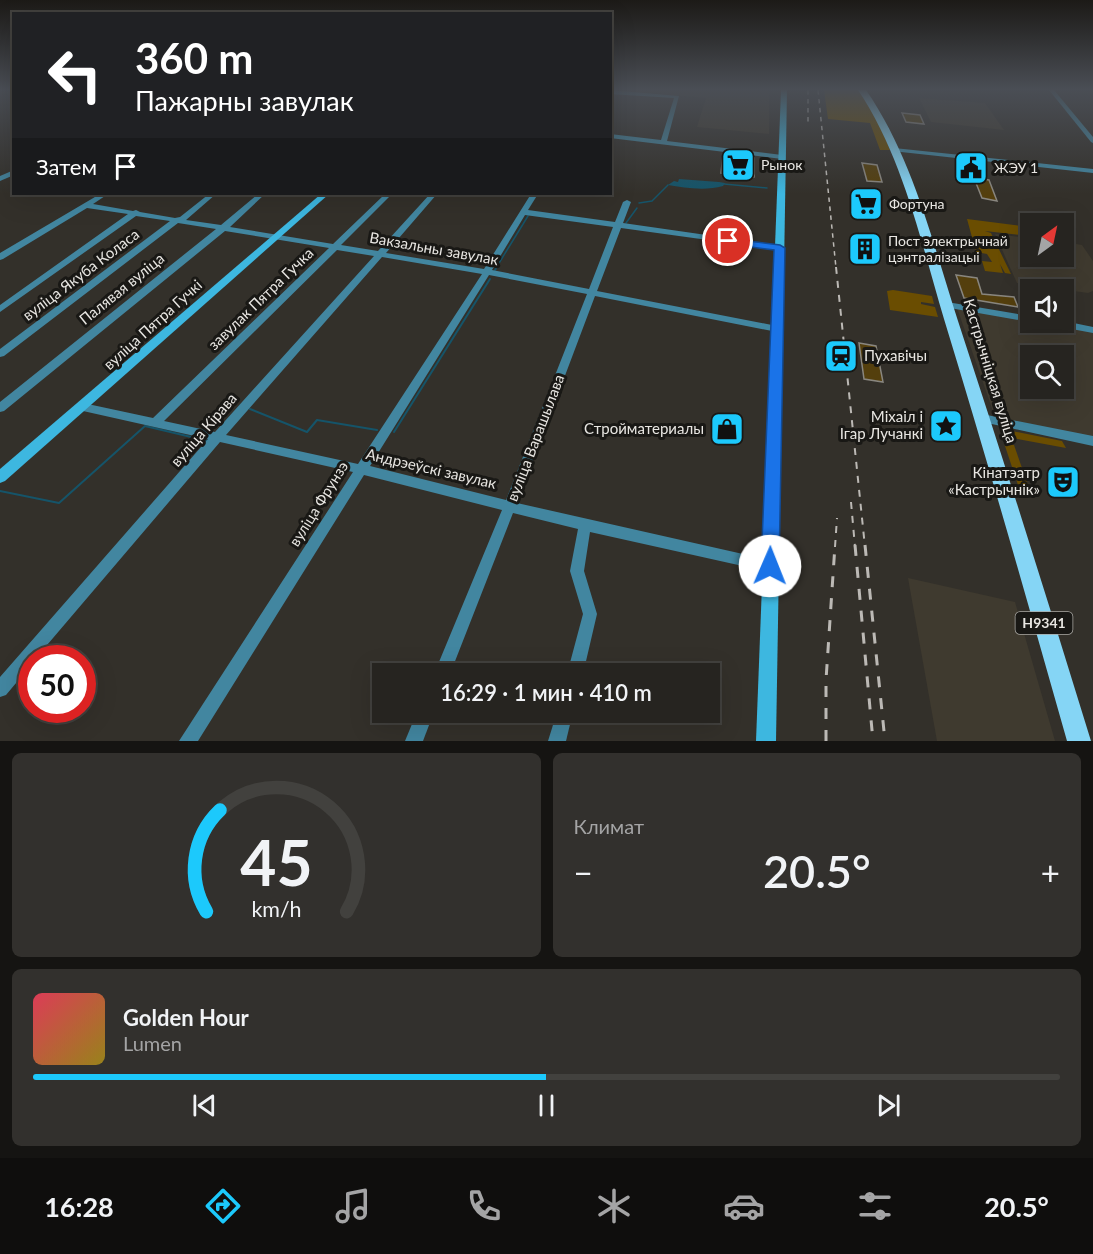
<!DOCTYPE html>
<html lang="ru">
<head>
<meta charset="utf-8">
<style>
	:root { --surface:#262420; --page:#32302d; --text:#f1f3f6; --muted:#a4a4a5; --line:#42413e; --accent:#1cc9fc }
	body { margin:0; font-family:Lato,sans-serif; background:var(--page); color:var(--text); height:100vh; display:flex; flex-direction:column; font-size:22px; white-space:nowrap }
	* { box-sizing:border-box; margin:0 }
	p { font-size:20px; color:var(--muted) }
	.icon { flex:none; width:33px; height:33px; fill:none; stroke:currentColor; stroke-width:2; stroke-linecap:round; stroke-linejoin:round }
	.map { position:relative; height:741px; overflow:hidden }
	.panel { display:flex; flex-direction:column; gap:12px; padding:12px; background:#151412; flex:1 }
	.panel>* { flex:none }
	.guide { position:absolute; left:12px; top:12px; width:600px; height:183px; border-radius:0px; box-shadow:0 6px 24px #0002,0 0 0 2px var(--line); background:#202124; color:#fff; overflow:hidden }
	.needle { width:39px; rotate:33deg }
	.fabs { position:absolute; left:1020px; top:213px; display:grid; gap:12px }
	.fabs a { display:grid; place-items:center; width:54px; height:54px; border-radius:0px; background:var(--surface); box-shadow:0 6px 24px #0002,0 0 0 2px var(--line); font-size:30px }
	.speed { position:absolute; left:18px; top:645px; display:flex; gap:12px; font-size:30px; font-weight:700; text-align:center }
	.speed>* { display:grid; place-content:center; width:78px; height:78px; border-radius:50%; background:var(--surface); box-shadow:0 6px 24px #0002,0 0 0 2px var(--line); line-height:1 }
	.speed .limit { border:9px solid #d22; background:#fff; color:#111 }
	.pin { position:absolute; display:grid; place-items:center; width:51px; height:51px; color:#fff; margin:-26px; border:3px solid #fff; border-radius:50%; box-shadow:0 2px 6px #0007 }
	.me { position:absolute; width:66px; margin:-33px; rotate:1deg; stroke-linejoin:round; filter:drop-shadow(0 0 4px #0008) }
	.turn { display:flex; align-items:center; gap:21px; height:126px; padding:0 24px; font-size:27px }
	.turn .icon { width:78px; height:78px; stroke-width:2.5 }
	.turn b { display:block; font-size:42px; line-height:51px }
	.then { display:flex; align-items:center; height:57px; padding:0 24px; background:#0003; gap:12px; font-size:22px }
	.big { font-size:45px; font-weight:600; line-height:1.1 }
	.panel .widget { flex:1; display:flex; flex-direction:column; justify-content:center; gap:9px; min-width:0; padding:0 21px; border-radius:9px; background:var(--page) }
	.panel .dial { align-items:center; gap:0 }
	.dial svg { height:156px; overflow:visible; fill:none; stroke:var(--line); stroke-width:7; stroke-linecap:round; text-anchor:middle }
	.dial text { fill:var(--text); stroke:none }
	.song { display:flex; align-items:center; gap:18px }
	.cover { width:72px; height:72px; border-radius:9px; background:linear-gradient(135deg,hsl(350 70% 55%),hsl(50 70% 35%)) }
	.played { height:6px; border-radius:3px; background:linear-gradient(90deg,var(--accent) 50%,var(--line) 50%) }
	.keys { display:flex; justify-content:space-around; direction:ltr }
	.heat { display:flex; justify-content:space-between; align-items:center; font-size:33px; direction:ltr }
	.panel .tiles { flex:1; display:grid; gap:12px; grid-template-columns:1fr 1fr }
	.widget:last-child { grid-column:span 2 }
	.trip { position:absolute; left:372px; top:663px; width:348px; height:60px; border-radius:0px; background:var(--surface); box-shadow:0 6px 24px #0002,0 0 0 2px var(--line); font-weight:600; line-height:60px; text-align:center }
	.menu { display:flex; height:96px; justify-content:space-around; align-items:center; background:#0f0e0d; color:var(--muted) }
	.menu .icon { width:42px; height:42px }
	.menu .active { color:var(--accent) }
	.menu b { font-size:27px; color:var(--text) }
	.map>svg:first-child { display:block }
	.built { fill:#3f3a2f; fill-rule:evenodd }
	.green { fill:#6a4d01 }
	.water { fill:#155469 }
	.lines { fill:none; stroke-linecap:round; stroke-linejoin:round }
	.stream-far1 { stroke:#155469; stroke-width:1.5 }
	.stream { stroke:#155469; stroke-width:2 }
	.building { fill:#543f0d; stroke:#89867f; stroke-width:1.5 }
	.street { fill:#4286a0; fill-rule:evenodd }
	.secondary { fill:#3db7e0; fill-rule:evenodd }
	.primary { fill:#85d5f5; fill-rule:evenodd }
	.rail-far2 { stroke:#bcb9b5; stroke-width:1.5; stroke-dasharray:4.5 4.5; stroke-linecap:butt }
	.rail-far1 { stroke:#bcb9b5; stroke-width:2; stroke-dasharray:7 7; stroke-linecap:butt }
	.rail { stroke:#bcb9b5; stroke-width:3; stroke-dasharray:11 11; stroke-linecap:butt }
	.route { fill:#1a73e8; stroke:#114b97; stroke-width:1.5 }
	.labels { text-anchor:middle; stroke-width:6; stroke-linejoin:round; paint-order:stroke }
	.far-poi-label { font-size:14px; fill:#e8e6e2; stroke:#191815; text-anchor:start }
	.shield { fill:#191815; stroke:#aaa8a4; stroke-width:1.5 }
	.shield-label { font-size:14px; font-weight:bold; fill:#e8e6e2 }
	.street-label { font-size:15px; fill:#e8e6e2; stroke:#191815 }
	.poi-label { font-size:15px; fill:#e8e6e2; stroke:#191815; text-anchor:end }
</style>
</head>
<body>
<div class="map">
<svg width="1093" height="741" viewBox="0 0 1093 741">
	<rect width="100%" height="100%" fill="#33302a"/>
	<!-- built -->
	<g class="built">
		<polygon points="618,90 769,90 769,134 697,127 706,98"/>
		<polygon points="919,98 985,103 1004,130 931,122"/>
		<polygon points="995,234 1030,238 1030,256 1064,256 1064,242 1082,245 1093,261 1093,291 1088,293 1017,283"/>
		<path d="M956,305L1030,317V322L1063,323L1093,327V437L995,417ZM1030,356H1064V388H1030Z"/>
		<polygon points="908,578 1015,602 1055,741 937,741"/>
	</g>
	<!-- green -->
	<g class="green">
		<polygon points="824,90 859,90 877,118 890,150 880,150 870,123 828,119"/>
		<polygon points="967,219 1030,227 1030,236 985,231 991,233 1011,274 1005,273 1000,264 1003,273 985,271 982,261 992,262 987,254 976,252"/>
		<polygon points="893,290 932,296 934,304 921,302 921,304 935,307 938,317 890,310 887,291"/>
		<polygon points="1007,430 1062,441 1066,448 1012,438"/>
		<polygon points="1004,443 1014,445 1031,494 1020,491"/>
	</g>
	<!-- water -->
	<path class="water" d="M679,179L719,182L725,183L723,186C706,191 684,188 668,185L674,181L678,182Z"/>
	<g class="lines">
		<!-- stream-far1 -->
		<g class="stream-far1">
			<polyline points="724,184 767,188"/>
			<polyline points="639,203 652,201 668,185"/>
			<polyline points="626,223 637,208"/>
			<polyline points="496,268 528,216"/>
		</g>
		<!-- stream -->
		<g class="stream">
			<polyline points="495,270 497,267"/>
			<polyline points="250,409 307,432 317,420 377,430"/>
			<polyline points="394,432 490,279"/>
			<polyline points="0,491 59,503 145,426 208,441"/>
		</g>
	</g>
	<!-- building -->
	<g class="building">
		<polygon points="902,113 920,115 924,124 906,122"/>
		<polygon points="723,154 754,158 754,177 721,173"/>
		<polygon points="862,163 877,165 882,182 867,181"/>
		<polygon points="974,178 989,180 997,201 982,198"/>
		<polygon points="956,275 977,278 982,294 1014,297 1018,307 964,298"/>
		<polygon points="859,343 876,346 883,382 864,379"/>
	</g>
	<g class="lines">
		<!-- street -->
		<g class="street">
			<polygon points="610,90 679,96 667,141 782,155 785,157 782,159 610,138 610,134 661,140 674,98 610,94"/>
			<polygon points="1049,90 1054,90 1093,137 1093,143 1091,142"/>
			<polygon points="894,148 1093,169 1093,173 892,151 892,149"/>
			<polygon points="14,170 14,175 0,181 0,176"/>
			<path d="M100,194H108L93,204L133,211L136,210L140,212L175,218L180,217L209,194H216L186,220L221,225L258,194H265L230,227L333,244L385,194H392L341,245L378,251L430,194H437L386,253L484,269L531,194H538L528,210L615,222L623,202L627,200L631,202L623,223L783,246V250H780L621,228L597,291L777,326L782,329L777,332L595,296L517,503L770,560L775,561L777,566L775,571L770,572L590,532L584,571L597,614L583,674H567L583,614L570,571L578,529L513,513L450,674H434L502,510L364,475L198,741H179L353,472L220,442L36,658H32V664L6,695L0,697V677L208,439L83,411L79,410L77,407L79,404L83,403L153,418L329,248L225,231L4,411L0,412V402L216,229L178,223L4,356L0,357V349L170,221L136,216L0,312V305L128,214L87,208L3,259L0,260V253ZM525,215L613,227L589,289L492,270ZM337,250L374,256L215,432L164,421ZM382,257L482,274L358,464L226,435ZM489,275L587,294L506,500L370,466Z"/>
			<polygon points="947,302 1030,316 1030,322 944,307 942,305 944,303"/>
			<polygon points="1064,321 1093,327 1093,333 1050,325 1046,322"/>
			<polygon points="982,414 1093,436 1093,446 978,421 976,418 978,415"/>
			<polygon points="417,712 434,712 423,741 405,741"/>
			<polygon points="557,712 573,712 566,741 548,741"/>
		</g>
		<!-- secondary -->
		<g class="secondary">
			<polygon points="781,90 787,90 776,741 756,741"/>
			<polygon points="321,194 329,194 5,481 0,483 0,469"/>
		</g>
		<!-- primary -->
		<path class="primary" d="M858,90H866C913,158 933,244 958,321C1004,461 1048,601 1091,741H1067C1027,600 987,459 944,319C921,242 903,157 858,90Z"/>
		<!-- rail-far2 -->
		<g class="rail-far2">
			<polyline points="808,90 808,123"/>
			<polyline points="818,90 836,268"/>
		</g>
		<!-- rail-far1 -->
		<g class="rail-far1">
			<polyline points="836,267 865,547"/>
			<polyline points="851,502 855,547"/>
			<polyline points="835,547 837,518"/>
		</g>
		<!-- rail -->
		<g class="rail">
			<polyline points="855,545 873,741"/>
			<polyline points="865,545 885,741"/>
			<polyline points="826,741 826,680 835,545"/>
		</g>
	</g>
	<!-- sky -->
	<linearGradient id="sky" x2="0" y2="1"><stop stop-color="#1c1a17"/><stop offset="0.46" stop-color="#4a4e55"/><stop offset="1" stop-color="#4a4e55" stop-opacity="0"/></linearGradient>
	<rect width="1093" height="194" fill="url(#sky)"/>
	<!-- route -->
	<polygon class="route" points="725,238 780,245 785,248 779,566 777,572 770,574 764,572 761,566 774,250 728,244 725,243"/>
	<!-- icons -->
	<defs>
		<symbol id="supermarket-square" viewBox="-11 -11 22 22"><rect x="-9" y="-9" width="18" height="18" rx="4" fill="#1cc9fc" stroke="#191815"/><path d="M-6-5.5h2.5l.6 2H6L4.5 2H-2.5L-4.4-4H-6ZM-1.5 3.2a1.3 1.3 0 1 0 .1 0ZM3 3.2a1.3 1.3 0 1 0 .1 0Z" fill="#111"/></symbol>
		<symbol id="civic-square" viewBox="-11 -11 22 22"><rect x="-9" y="-9" width="18" height="18" rx="4" fill="#1cc9fc" stroke="#191815"/><path d="M-.6-6.5H3V-4.5H.6V-3L4-1V1h2V6H-6V1h2V-1L-.6-3ZM-1.2 2.5V6h2.4V2.5Z" fill="#111"/></symbol>
		<symbol id="building-square" viewBox="-11 -11 22 22"><rect x="-9" y="-9" width="18" height="18" rx="4" fill="#1cc9fc" stroke="#191815"/><path d="M-4-6H4V6H1V3H-1V6H-4ZM-2.5-4.3h1.7v1.8h-1.7ZM.8-4.3h1.7v1.8H.8ZM-2.5-1h1.7V.8h-1.7ZM.8-1h1.7V.8H.8Z" fill="#111"/></symbol>
		<symbol id="station-square" viewBox="-11 -11 22 22"><rect x="-9" y="-9" width="18" height="18" rx="4" fill="#1cc9fc" stroke="#191815"/><path d="M-3-6H3Q5-6 5-4V2Q5 4 3 4L4.5 6H3L1.5 4h-3L-3 6H-4.5L-3 4Q-5 4-5 2V-4Q-5-6-3-6ZM-3.5-4v3h7v-3ZM-3.5 1v1.5H-2V1ZM2 1v1.5H3.5V1Z" fill="#111"/></symbol>
		<symbol id="sight-square" viewBox="-11 -11 22 22"><rect x="-9" y="-9" width="18" height="18" rx="4" fill="#1cc9fc" stroke="#191815"/><path d="M0-6L1.8-2.2L6-1.7L2.9 1.2L3.7 5.4L0 3.3L-3.7 5.4L-2.9 1.2L-6-1.7L-1.8-2.2Z" fill="#111"/></symbol>
		<symbol id="shop-square" viewBox="-11 -11 22 22"><rect x="-9" y="-9" width="18" height="18" rx="4" fill="#1cc9fc" stroke="#191815"/><path d="M-5-2.5h2.3a2.7 3.5 0 0 1 5.4 0H5L5.5 6h-11ZM-1.5-2.5h3a1.5 2.3 0 0 0-3 0Z" fill="#111"/></symbol>
		<symbol id="theatre-square" viewBox="-11 -11 22 22"><rect x="-9" y="-9" width="18" height="18" rx="4" fill="#1cc9fc" stroke="#191815"/><path d="M-5-5.5Q0-4 5-5.5V0Q5 5 0 6Q-5 5-5 0ZM-3.3-2.5H-1v1.5H-3.3ZM1-2.5H3.3v1.5H1ZM-2.8 1Q0 5.5 2.8 1Z" fill="#111"/></symbol>
	</defs>
	<g fill-rule="evenodd">
		<use href="#supermarket-square" x="719" y="146" width="38" height="38"/>
		<use href="#civic-square" x="952" y="149" width="38" height="38"/>
		<use href="#supermarket-square" x="847" y="185" width="38" height="38"/>
		<use href="#building-square" x="846" y="230" width="38" height="38"/>
		<use href="#station-square" x="822" y="337" width="38" height="38"/>
		<use href="#sight-square" x="927" y="407" width="38" height="38"/>
		<use href="#shop-square" x="708" y="410" width="38" height="38"/>
		<use href="#theatre-square" x="1044" y="463" width="38" height="38"/>
	</g>
	<g class="labels">
		<!-- far-poi labels -->
		<g class="far-poi-label">
			<text x="761" y="170">Рынок</text>
			<text x="994" y="173">ЖЭУ 1</text>
			<text x="889" y="209">Фортуна</text>
			<text x="888" y="246">Пост электрычнай<tspan x="888" dy="16">цэнтралізацыі</tspan></text>
		</g>
		<!-- shield labels -->
		<rect class="shield" x="1015.5" y="612" width="57" height="22" rx="4.5"/>
		<g class="shield-label">
			<text x="1044" y="628">Н9341</text>
		</g>
		<!-- street labels -->
		<g class="street-label">
			<text transform="translate(434 249) rotate(10)" y="5">Вакзальны завулак</text>
			<text transform="translate(81 275) rotate(-37)" y="5">вуліца Якуба Коласа</text>
			<text transform="translate(122 289) rotate(-39)" y="5">Палявая вуліца</text>
			<text transform="translate(261 299) rotate(-44)" y="5">завулак Пятра Гучка</text>
			<text transform="translate(153 325) rotate(-42)" y="5">вуліца Пятра Гучкі</text>
			<text transform="translate(990 371) rotate(73)" y="5">Кастрычніцкая вуліца</text>
			<text transform="translate(204 430) rotate(-49)" y="5">вуліца Кірава</text>
			<text transform="translate(536 438) rotate(-69)" y="5">вуліца Варашылава</text>
			<text transform="translate(431 469) rotate(13)" y="5">Андрэеўскі завулак</text>
			<text transform="translate(319 504) rotate(-58)" y="5">вуліца Фрунзэ</text>
		</g>
		<!-- poi labels -->
		<g class="poi-label">
			<text x="864" y="361" text-anchor="start">Пухавічы</text>
			<text x="923" y="422">Міхаіл і<tspan x="923" dy="17">Ігар Лучанкі</tspan></text>
			<text x="704" y="434">Стройматериалы</text>
			<text x="1040" y="478">Кінатэатр<tspan x="1040" dy="17">«Кастрычнік»</tspan></text>
		</g>
	</g>
</svg>
<div class="fabs">
<a><svg class="needle" viewBox="-14 -14 28 28"><path d="M0-13l5 13h-10z" fill="#e53935"/><path d="M0 13l5-13h-10z" fill="#a4a4a5"/></svg></a>
<a><svg class="icon" aria-label="sound" viewBox="0 0 24 24"><path d="M4 9h4l5-4v14l-5-4H4zM17 9q2 3 0 6"/></svg></a>
<a><svg class="icon" aria-label="search" viewBox="0 0 24 24"><circle cx="10" cy="10" r="6"/><path d="M15 15l6 6"/></svg></a>
</div>
<div class="speed"><div class="limit">50</div></div>
<div class="pin" style="left:728px;top:241px;background:#d93025"><svg class="icon" aria-label="arrive" viewBox="0 0 24 24"><path d="M6 21V4h12l-3 4 3 4H6"/></svg></div>
<svg class="me" style="left:770px;top:566px" viewBox="-20 -20 40 40"><circle r="19" fill="#fff"/><path d="M0-13L10 11 0 6-10 11z" fill="#1a73e8"/></svg>
<div class="trip">16:29 · 1 мин · 410 m</div>
<div class="guide">
<div class="turn"><svg class="icon" aria-label="left" viewBox="0 0 24 24"><path d="M17 20v-9H6M10 6l-5 5 5 5"/></svg><div><b>360 m</b>Пажарны завулак</div></div>
<div class="then">Затем<svg class="icon" aria-label="arrive" viewBox="0 0 24 24"><path d="M6 21V4h12l-3 4 3 4H6"/></svg></div>
</div>
</div>
<section class="panel">
<div class="tiles">
<div class="widget dial"><svg viewBox="0 0 100 80">
<path d="M14 69A42 42 0 1 1 86 69"/>
<path d="M14 69A42 42 0 0 1 21 17" stroke="#1cc9fc"/>
<text x="50" y="56" font-size="32" font-weight="700">45</text>
<text x="50" y="72" font-size="11">km/h</text>
</svg></div>
<div class="widget"><p>Климат</p>
<div class="heat"><a>−</a><b class="big">20.5°</b><a>+</a></div>
</div>
<div class="widget">
<div class="song"><i class="cover"></i><div><b>Golden Hour</b><p>Lumen</p></div></div>
<div class="played"></div>
<div class="keys"><svg class="icon" aria-label="previous" viewBox="0 0 24 24"><path d="M18 5L8 12l10 7zM5 5v14"/></svg><svg class="icon" aria-label="pause" viewBox="0 0 24 24"><path d="M8 5v14M16 5v14"/></svg><svg class="icon" aria-label="next" viewBox="0 0 24 24"><path d="M6 5l10 7-10 7zM19 5v14"/></svg></div>
</div>
</div>
</section>
<nav class="menu">
<b>16:28</b>
<svg class="icon active" aria-label="directions" viewBox="0 0 24 24"><path d="M12 3l9 9-9 9-9-9zM9 14v-3h6M13 9l2 2-2 2"/></svg>
<svg class="icon" aria-label="music" viewBox="0 0 24 24"><path d="M9 18V5l10-2v13"/><circle cx="6" cy="18" r="3"/><circle cx="16" cy="16" r="3"/></svg>
<svg class="icon" aria-label="phone" viewBox="0 0 24 24"><path d="M5 4h4l2 5-3 2q2 4 5 5l2-3 5 2v4C11 20 4 13 5 4z"/></svg>
<svg class="icon" aria-label="climate" viewBox="0 0 24 24"><path d="M12 3v18M4 7l16 10M4 17L20 7"/></svg>
<svg class="icon" aria-label="car" viewBox="0 0 24 24"><path d="M5 17H2v-5l4-1 3-4h7l3 4 3 1v5h-3M9 17h6M6 11h13"/><circle cx="7" cy="17" r="2"/><circle cx="17" cy="17" r="2"/></svg>
<svg class="icon" aria-label="filters" viewBox="0 0 24 24"><path d="M4 7h16M4 17h16"/><circle cx="9" cy="7" r="2"/><circle cx="15" cy="17" r="2"/></svg>
<b>20.5°</b>
</nav>
</body>
</html>
